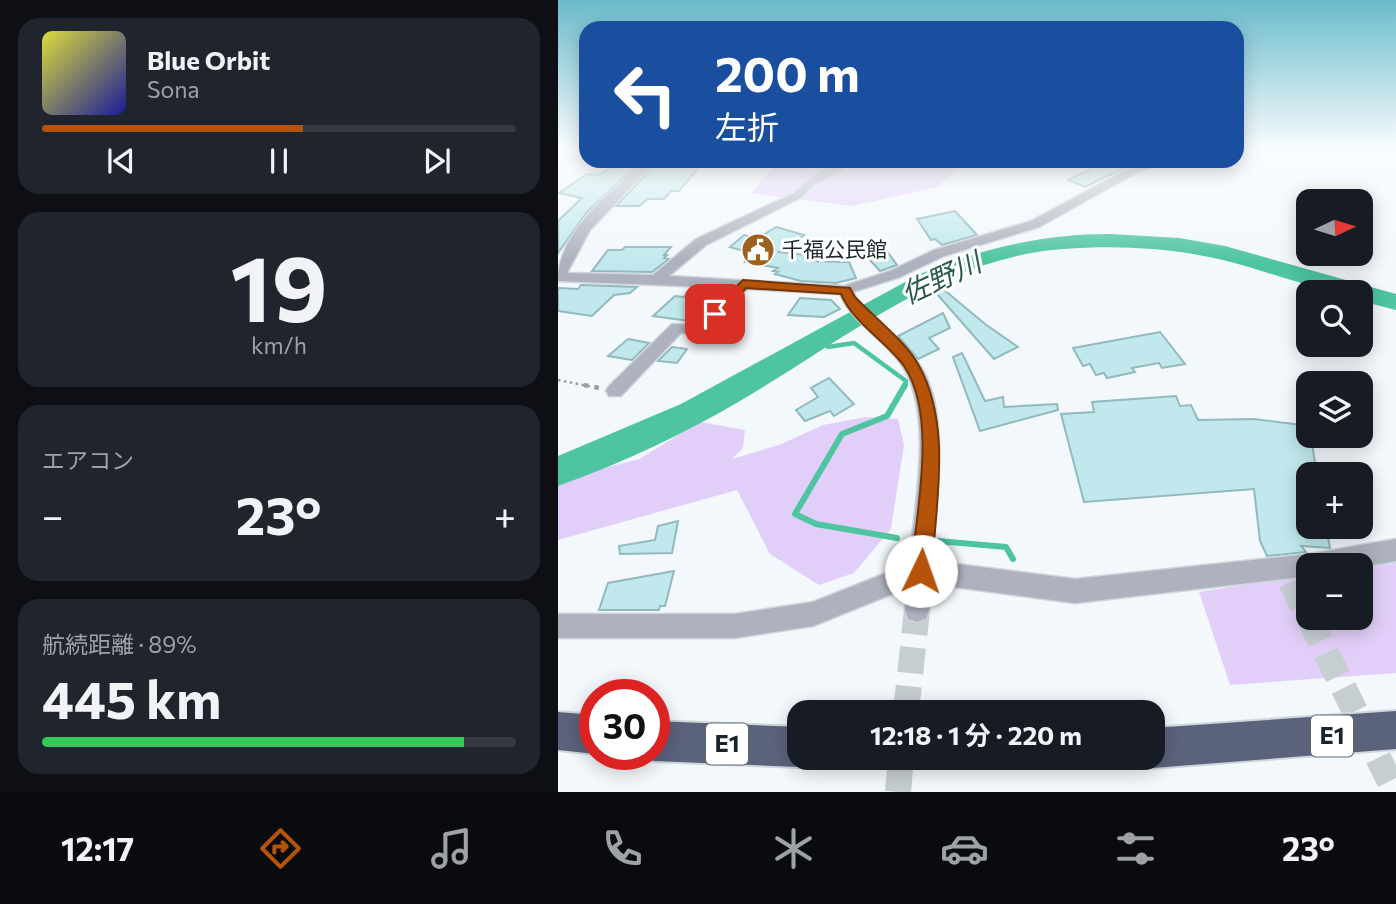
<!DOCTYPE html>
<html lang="ja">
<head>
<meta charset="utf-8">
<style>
	:root { --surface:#171b24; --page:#20242c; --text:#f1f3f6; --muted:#9ea1a6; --line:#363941; --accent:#b45309 }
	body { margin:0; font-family:Commissioner,"Noto Sans JP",sans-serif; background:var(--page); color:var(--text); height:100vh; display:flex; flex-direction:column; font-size:26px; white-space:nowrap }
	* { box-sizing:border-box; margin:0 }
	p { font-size:23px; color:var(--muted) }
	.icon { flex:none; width:38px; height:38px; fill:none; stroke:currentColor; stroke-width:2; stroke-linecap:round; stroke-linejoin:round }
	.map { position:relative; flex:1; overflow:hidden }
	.details { display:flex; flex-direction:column; gap:18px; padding:18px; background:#0d0f14; width:558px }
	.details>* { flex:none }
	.banner { position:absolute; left:21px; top:21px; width:665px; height:147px; border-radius:21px; box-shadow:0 4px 18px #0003; background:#1a4fa0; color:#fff; overflow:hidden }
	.needle { width:46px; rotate:86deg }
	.buttons { position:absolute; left:738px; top:189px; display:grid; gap:14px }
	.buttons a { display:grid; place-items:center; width:77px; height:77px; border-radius:14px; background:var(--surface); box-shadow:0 4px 18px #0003; font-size:35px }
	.speed { position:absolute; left:21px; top:679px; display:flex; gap:14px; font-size:35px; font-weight:700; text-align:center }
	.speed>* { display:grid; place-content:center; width:91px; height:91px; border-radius:50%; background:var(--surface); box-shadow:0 4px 18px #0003; line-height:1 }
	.speed .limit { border:10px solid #d22; background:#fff; color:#111 }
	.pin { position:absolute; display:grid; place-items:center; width:60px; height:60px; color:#fff; margin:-30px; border-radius:14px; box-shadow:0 4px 10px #0006 }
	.me { position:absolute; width:77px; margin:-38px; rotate:3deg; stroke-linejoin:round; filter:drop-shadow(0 0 5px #0008) }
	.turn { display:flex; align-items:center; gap:24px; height:147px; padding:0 21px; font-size:32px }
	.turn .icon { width:91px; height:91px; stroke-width:2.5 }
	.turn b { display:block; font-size:49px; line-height:60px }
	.big { font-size:52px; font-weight:700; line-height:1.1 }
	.details .widget { flex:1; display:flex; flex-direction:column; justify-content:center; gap:10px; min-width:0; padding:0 24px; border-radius:21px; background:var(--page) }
	.details .dial { align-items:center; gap:0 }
	.dial b { font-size:91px; line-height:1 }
	.song { display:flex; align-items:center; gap:21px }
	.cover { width:84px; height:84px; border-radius:10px; background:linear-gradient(135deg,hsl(60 70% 55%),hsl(240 70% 35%)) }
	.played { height:7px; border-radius:4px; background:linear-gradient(90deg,var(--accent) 55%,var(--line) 55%) }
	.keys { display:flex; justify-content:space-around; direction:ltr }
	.heat { display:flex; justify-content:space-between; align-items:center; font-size:38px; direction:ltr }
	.charge { height:10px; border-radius:5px; background:linear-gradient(90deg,#34c759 89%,var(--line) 0) }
	.trip { position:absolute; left:229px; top:700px; width:378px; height:70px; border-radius:21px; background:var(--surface); box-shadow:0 4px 18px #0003; font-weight:700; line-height:70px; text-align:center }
	.dock { display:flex; height:112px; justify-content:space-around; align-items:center; background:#090b0e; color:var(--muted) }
	.dock .icon { width:49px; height:49px }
	.dock .on { color:var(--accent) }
	.dock b { font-size:32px; color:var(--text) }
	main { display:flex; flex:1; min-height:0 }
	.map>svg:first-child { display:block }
	.green { fill:#e2cff9 }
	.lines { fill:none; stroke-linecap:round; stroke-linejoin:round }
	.stream-far1 { stroke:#4ec5a0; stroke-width:4.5 }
	.stream { stroke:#4ec5a0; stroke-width:6 }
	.river { fill:#4ec5a0; fill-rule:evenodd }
	.building { fill:#c1e9ed; stroke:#92b9bd; stroke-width:2 }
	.minor-tunnel { stroke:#c7ced2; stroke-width:26; stroke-dasharray:26 13; stroke-linecap:butt }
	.minor-casing { stroke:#cfd6db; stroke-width:3 }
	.highway-casing { stroke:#cfd6db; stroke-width:4 }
	.path-far1 { stroke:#979fa4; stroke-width:2.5; stroke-dasharray:2.5 3.5; stroke-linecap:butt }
	.path { stroke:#979fa4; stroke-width:4.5; stroke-dasharray:4.5 6; stroke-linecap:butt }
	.minor { fill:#adb2be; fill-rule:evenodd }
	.highway { fill:#5b637c; fill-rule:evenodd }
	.route { fill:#b45309; stroke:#753606; stroke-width:2 }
	.labels { text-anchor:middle; stroke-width:6; stroke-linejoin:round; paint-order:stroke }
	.far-poi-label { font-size:21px; fill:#19252c; stroke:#fff; text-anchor:start }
	.shield { fill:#fff; stroke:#5e666b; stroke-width:2 }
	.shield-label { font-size:24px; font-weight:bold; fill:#19252c }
	.water-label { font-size:28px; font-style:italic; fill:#2a5b4b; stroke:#fff }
</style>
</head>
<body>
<main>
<section class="details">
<div class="widget">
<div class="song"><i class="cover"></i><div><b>Blue Orbit</b><p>Sona</p></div></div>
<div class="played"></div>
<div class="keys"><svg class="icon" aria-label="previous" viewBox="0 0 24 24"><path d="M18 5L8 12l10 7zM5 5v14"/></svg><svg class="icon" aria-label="pause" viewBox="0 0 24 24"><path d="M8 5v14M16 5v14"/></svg><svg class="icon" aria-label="next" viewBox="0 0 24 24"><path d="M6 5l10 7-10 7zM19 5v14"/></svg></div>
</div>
<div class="widget dial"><b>19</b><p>km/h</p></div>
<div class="widget"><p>エアコン</p>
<div class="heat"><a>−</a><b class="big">23°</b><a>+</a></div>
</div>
<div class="widget"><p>航続距離 · 89%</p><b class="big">445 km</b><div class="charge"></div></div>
</section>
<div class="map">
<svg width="838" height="792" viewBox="0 0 838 792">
	<rect width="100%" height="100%" fill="#f2f8fc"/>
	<!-- green -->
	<g class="green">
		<polygon points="221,161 409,161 379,187 294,206 193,193"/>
		<polygon points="308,417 340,419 346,445 333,529 296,573 261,585 212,554 179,490 0,540 0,480 81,459 142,422 187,430 185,448 174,459 221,445 265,425"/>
		<polygon points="838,561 838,673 672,685 641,592 751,574 751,618 803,618 803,566"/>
	</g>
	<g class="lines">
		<!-- stream-far1 -->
		<polyline class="stream-far1" points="261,338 270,347 296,343 348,381 347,387"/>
		<!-- stream -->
		<g class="stream">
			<polyline points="339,538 258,524 237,514 284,434 329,416 347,385"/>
			<polyline points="380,541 448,547 455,559"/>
		</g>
		<!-- river -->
		<path class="river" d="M553,234L621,238L667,246L838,294V310L803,301V292C754,292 712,271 665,260C613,248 559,245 506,249C386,257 287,339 187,398C128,433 65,463 0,486V456L123,404L360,275C424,248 484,234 553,234Z"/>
	</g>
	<!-- building -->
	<g class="building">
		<polygon points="64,161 83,161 29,212 0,253 0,221 24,198 1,193 29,174 40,175"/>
		<polygon points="101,161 138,161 132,166 142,166 121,191 113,191 106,199 90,199 81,206 58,206"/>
		<polygon points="549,161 580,161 527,187 510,180"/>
		<polygon points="397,211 419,235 384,245 377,239 373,240 359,219"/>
		<polygon points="218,227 246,235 221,252 248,255 247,258 251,258 250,261 291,262 298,278 278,283 243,281 217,274 220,272 215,271 220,268 187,262 196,254 172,247 186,235 200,238"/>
		<polygon points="318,241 326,247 339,265 322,271 300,247"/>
		<polygon points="67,247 113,247 106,255 109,255 106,258 111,259 94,272 34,271 50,250 64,250"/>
		<polygon points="23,285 79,287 72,293 56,295 34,316 0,311 0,288 20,289"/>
		<polygon points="385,289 427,324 460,347 436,359 379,294"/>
		<polygon points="130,291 164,291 138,322 95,316 117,296 126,297"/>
		<polygon points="242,298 273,300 282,309 266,317 230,315"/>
		<polygon points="385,313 392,328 371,338 381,349 360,359 340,336"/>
		<polygon points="602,332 627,364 604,368 601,363 574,368 577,372 549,378 546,373 538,375 532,364 525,366 515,348"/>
		<polygon points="70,339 91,343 74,360 50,356"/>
		<polygon points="114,347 129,349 119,363 100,361"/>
		<polygon points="404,353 427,401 445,397 446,407 499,404 500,410 422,431 395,357"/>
		<polygon points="271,378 296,404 276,416 272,411 247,421 238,410 260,397 253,388"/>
		<polygon points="618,396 622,406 633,405 640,420 696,419 751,426 759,474 751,474 751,527 768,527 772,548 743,546 748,552 709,556 702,541 696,489 526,502 503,414 536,412 534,402"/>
		<polygon points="120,521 114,553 62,554 61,546 97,540 100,526"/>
		<polygon points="116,571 107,606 102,606 101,610 41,610 50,583"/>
	</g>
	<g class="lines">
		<!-- minor-tunnel -->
		<g class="minor-tunnel">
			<polyline points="733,582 751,618"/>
			<polyline points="751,618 837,792"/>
			<polyline points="348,712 359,610"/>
			<polyline points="340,792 343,758"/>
		</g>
		<defs>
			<path id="minor" d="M87,161H98L32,230L9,273L95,275L138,239L236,193C252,176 277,161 300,161L256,185L244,197L148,245L111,276L286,286L332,271L376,250L473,221L570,169L595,161H611L578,173L481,227L386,256L342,277L295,292C306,316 341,339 358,360C395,405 377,505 374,561L517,579L752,554L838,539V561L803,567L751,565V576L517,603L373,584L371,610L368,619L359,622L350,619L347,610L349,588L255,626L177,638H0V614H177L255,602L351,564C356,508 376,417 345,367C329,341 294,323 282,294L189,289L148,334L123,333L63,396H51L48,391L51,386L114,324L139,325L174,288L0,281C0,231 53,192 87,161Z"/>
			<g id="highway">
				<polygon points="838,711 838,749 595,768 581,762 579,758 595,758 595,728"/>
				<polygon points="0,712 37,715 38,754 0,750"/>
				<polygon points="96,721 242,727 242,758 257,758 242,767 96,761 82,754 96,754"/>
			</g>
		</defs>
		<!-- minor casing -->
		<use href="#minor" class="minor-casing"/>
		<!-- highway casing -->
		<use href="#highway" class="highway-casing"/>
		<!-- path-far1 -->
		<polyline class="path-far1" points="0,380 35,387"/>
		<!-- path -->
		<polyline class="path" points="26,385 41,388"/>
		<!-- minor -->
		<use href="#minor" class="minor"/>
		<!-- highway -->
		<use href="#highway" class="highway"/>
	</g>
	<!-- sky -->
	<linearGradient id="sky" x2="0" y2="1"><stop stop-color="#6abbcb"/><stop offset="0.57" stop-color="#f9fcfe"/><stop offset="1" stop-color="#f9fcfe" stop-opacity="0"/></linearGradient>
	<rect width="838" height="261" fill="url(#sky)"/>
	<!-- route -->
	<path class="route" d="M185,280L292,288L297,297C315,316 348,342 360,364C395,426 377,504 374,571L370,578L363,581L356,578L353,571C358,514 380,416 346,366C328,341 295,323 283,294L188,288L162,318H152V311Z"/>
	<!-- icons -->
	<defs>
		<symbol id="civic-disc" viewBox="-11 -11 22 22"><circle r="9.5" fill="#9b631f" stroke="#fff"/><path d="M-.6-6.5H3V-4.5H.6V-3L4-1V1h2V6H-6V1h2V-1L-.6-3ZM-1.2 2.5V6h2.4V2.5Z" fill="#fff"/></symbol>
	</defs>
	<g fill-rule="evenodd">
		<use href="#civic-disc" x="181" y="231" width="38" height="38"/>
	</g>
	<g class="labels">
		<!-- far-poi labels -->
		<g class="far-poi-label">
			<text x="224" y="257">千福公民館</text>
		</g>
		<!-- shield labels -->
		<g class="shield">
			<rect x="753" y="715.5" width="42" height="41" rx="5"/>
			<rect x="148" y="723.5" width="42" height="41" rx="5"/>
		</g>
		<g class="shield-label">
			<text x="774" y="744">E1</text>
			<text x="169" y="752">E1</text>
		</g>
		<!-- water labels -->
		<g class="water-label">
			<text transform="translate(383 278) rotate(-25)" y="10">佐野川</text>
		</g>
	</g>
</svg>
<div class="buttons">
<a><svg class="needle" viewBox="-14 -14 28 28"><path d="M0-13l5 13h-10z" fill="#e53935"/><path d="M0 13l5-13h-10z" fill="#9ea1a6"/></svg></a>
<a><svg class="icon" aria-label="search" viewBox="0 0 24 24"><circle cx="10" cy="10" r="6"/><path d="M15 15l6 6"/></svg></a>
<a><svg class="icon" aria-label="layers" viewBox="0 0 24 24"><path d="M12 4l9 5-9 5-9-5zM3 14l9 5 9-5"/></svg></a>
<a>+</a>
<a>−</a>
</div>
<div class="speed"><div class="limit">30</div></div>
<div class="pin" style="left:157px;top:314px;background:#d93025"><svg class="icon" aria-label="arrive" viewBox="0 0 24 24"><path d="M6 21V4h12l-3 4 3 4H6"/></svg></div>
<svg class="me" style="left:363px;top:571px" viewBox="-20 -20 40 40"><circle r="19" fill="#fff"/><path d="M0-13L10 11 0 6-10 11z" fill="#b45309"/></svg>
<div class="trip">12:18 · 1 分 · 220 m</div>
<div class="banner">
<div class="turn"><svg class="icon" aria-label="left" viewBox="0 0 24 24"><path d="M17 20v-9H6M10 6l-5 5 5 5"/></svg><div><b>200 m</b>左折</div></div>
</div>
</div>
</main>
<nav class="dock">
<b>12:17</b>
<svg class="icon on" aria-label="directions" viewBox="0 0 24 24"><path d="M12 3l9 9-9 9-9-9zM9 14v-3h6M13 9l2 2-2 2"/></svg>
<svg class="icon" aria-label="music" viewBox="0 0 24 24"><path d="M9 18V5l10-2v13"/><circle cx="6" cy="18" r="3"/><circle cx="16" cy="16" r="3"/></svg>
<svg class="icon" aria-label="phone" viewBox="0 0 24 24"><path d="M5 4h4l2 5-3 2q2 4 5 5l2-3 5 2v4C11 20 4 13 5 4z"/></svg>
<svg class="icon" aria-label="climate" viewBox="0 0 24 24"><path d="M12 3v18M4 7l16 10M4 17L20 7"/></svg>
<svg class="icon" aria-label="car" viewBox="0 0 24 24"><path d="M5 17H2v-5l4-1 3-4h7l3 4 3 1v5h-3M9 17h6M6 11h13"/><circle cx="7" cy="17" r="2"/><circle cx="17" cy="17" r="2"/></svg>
<svg class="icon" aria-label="filters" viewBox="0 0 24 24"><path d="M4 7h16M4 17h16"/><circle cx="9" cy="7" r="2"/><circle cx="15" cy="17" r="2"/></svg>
<b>23°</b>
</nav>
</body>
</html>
